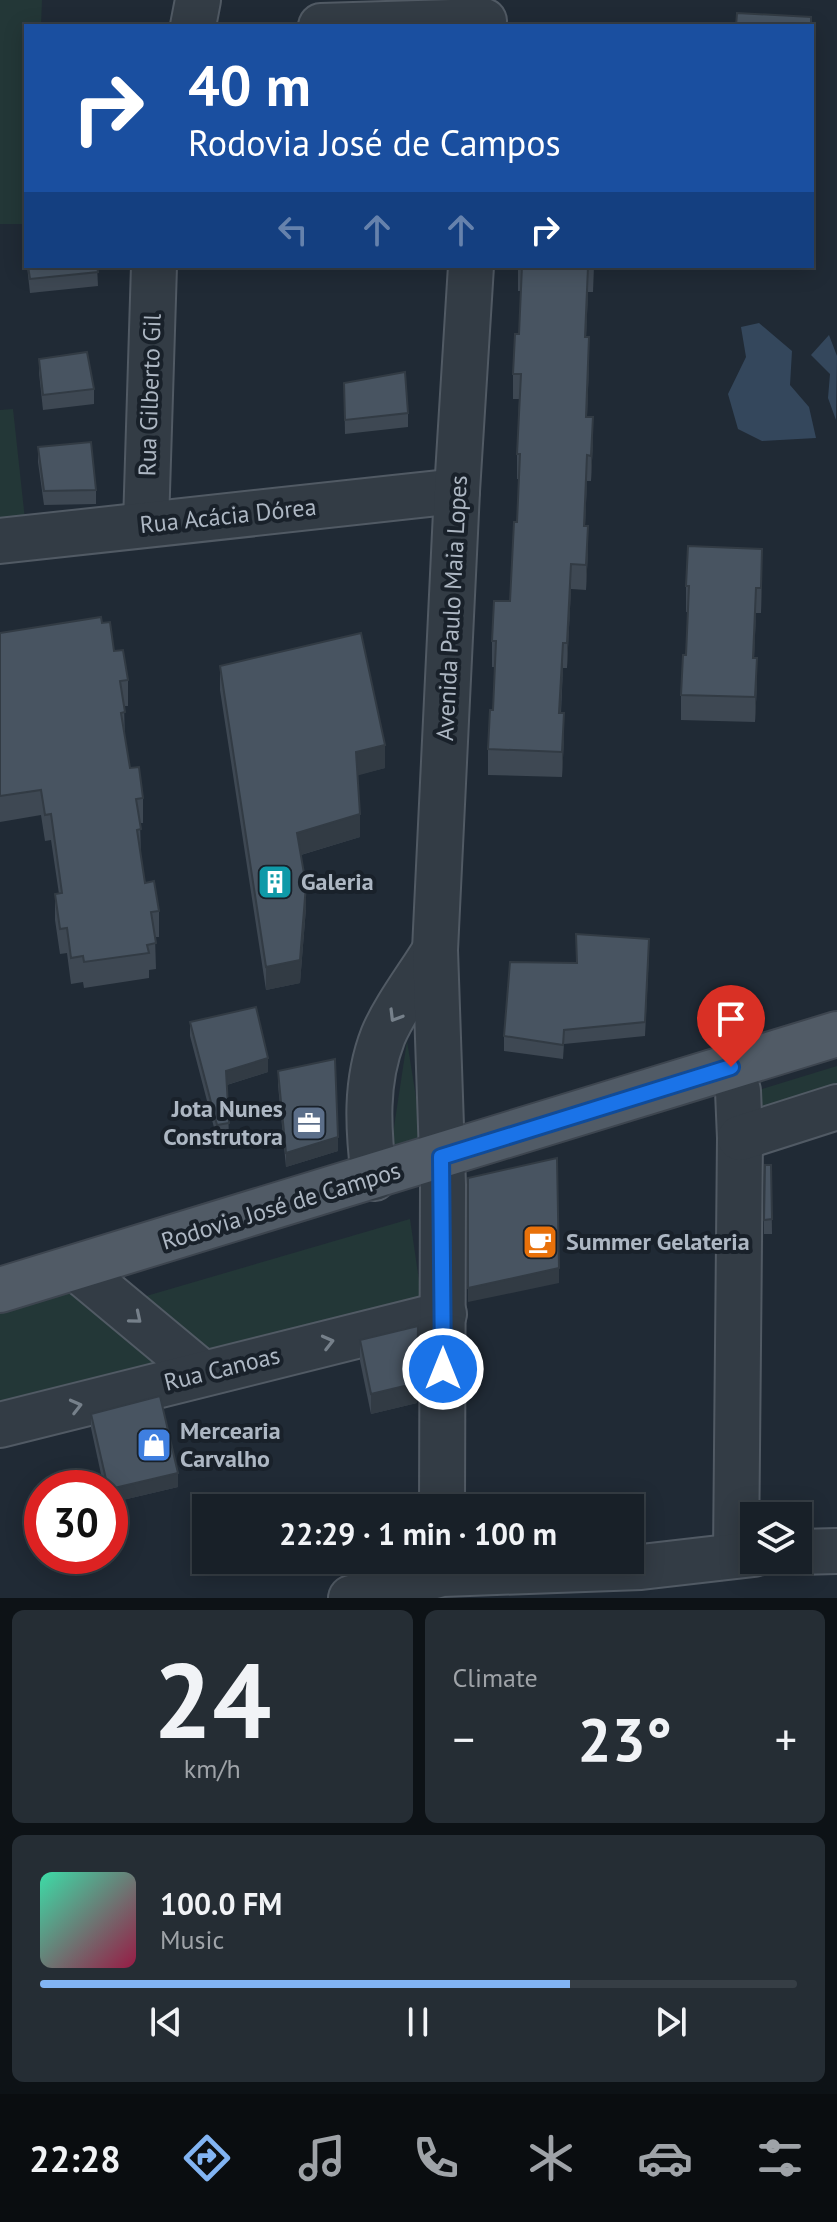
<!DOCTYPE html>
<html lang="en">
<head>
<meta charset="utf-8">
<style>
	:root { --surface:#182028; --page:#252d34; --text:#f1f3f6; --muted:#9fa3a8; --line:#363e45; --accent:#82b4f3 }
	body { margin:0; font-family:"PT Sans",sans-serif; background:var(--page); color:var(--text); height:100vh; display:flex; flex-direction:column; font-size:30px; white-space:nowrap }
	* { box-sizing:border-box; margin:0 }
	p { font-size:26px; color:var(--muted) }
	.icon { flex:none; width:44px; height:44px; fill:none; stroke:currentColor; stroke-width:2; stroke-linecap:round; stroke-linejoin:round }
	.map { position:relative; height:1598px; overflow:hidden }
	.drawer { display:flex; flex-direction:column; gap:12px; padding:12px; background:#0d1216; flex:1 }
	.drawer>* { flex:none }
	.banner { position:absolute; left:24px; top:24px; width:790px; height:244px; border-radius:0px; box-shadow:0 4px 20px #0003,0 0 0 2px var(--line); background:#1a4fa0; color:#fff; overflow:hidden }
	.fabs { position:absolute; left:740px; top:1502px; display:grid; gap:16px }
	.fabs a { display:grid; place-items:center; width:72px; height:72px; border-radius:0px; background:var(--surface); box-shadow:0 4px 20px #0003,0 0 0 2px var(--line); font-size:40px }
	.speed { position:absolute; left:24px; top:1470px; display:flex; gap:16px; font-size:40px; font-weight:700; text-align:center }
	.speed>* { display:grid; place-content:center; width:104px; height:104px; border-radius:50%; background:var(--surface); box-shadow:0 4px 20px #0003,0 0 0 2px var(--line); line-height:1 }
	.speed .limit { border:12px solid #d22; background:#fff; color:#111 }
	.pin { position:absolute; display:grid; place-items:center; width:68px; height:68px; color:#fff; margin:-82px -34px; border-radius:50% 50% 50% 0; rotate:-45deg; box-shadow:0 0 8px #0007 }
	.pin .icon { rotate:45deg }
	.me { position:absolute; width:88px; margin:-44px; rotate:0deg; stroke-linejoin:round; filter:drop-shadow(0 0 6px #0008) }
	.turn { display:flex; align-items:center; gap:28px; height:168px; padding:0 32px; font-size:36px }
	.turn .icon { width:104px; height:104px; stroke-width:2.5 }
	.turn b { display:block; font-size:56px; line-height:68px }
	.lanes { display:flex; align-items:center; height:76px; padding:0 32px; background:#0003; justify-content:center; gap:40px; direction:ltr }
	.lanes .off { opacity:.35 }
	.big { font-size:60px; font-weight:700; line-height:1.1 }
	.drawer .card { flex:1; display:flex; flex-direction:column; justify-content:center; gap:12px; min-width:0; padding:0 28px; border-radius:12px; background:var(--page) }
	.drawer .dial { align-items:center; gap:0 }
	.dial b { font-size:104px; line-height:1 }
	.song { display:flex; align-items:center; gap:24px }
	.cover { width:96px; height:96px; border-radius:12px; background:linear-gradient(135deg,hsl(160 70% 55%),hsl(340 70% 35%)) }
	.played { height:8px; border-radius:4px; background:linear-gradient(90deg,var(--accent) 70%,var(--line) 70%) }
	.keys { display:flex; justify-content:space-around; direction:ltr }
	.heat { display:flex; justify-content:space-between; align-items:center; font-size:44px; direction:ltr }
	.drawer .tiles { flex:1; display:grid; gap:12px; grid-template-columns:1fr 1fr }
	.card:last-child { grid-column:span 2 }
	.trip { position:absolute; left:192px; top:1494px; width:452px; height:80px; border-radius:0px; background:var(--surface); box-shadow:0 4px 20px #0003,0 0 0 2px var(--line); font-weight:700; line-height:80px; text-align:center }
	.menu { display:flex; height:128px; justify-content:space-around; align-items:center; background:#0a0d10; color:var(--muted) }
	.menu .icon { width:56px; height:56px }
	.menu .current { color:var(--accent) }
	.menu b { font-size:36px; color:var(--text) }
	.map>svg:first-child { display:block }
	.green { fill:#233737 }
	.water { fill:#34475c }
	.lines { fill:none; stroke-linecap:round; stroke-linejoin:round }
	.minor-casing { stroke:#515a64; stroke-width:48 }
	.major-casing { stroke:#3d454f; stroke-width:48 }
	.minor { stroke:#333c45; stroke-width:44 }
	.major { stroke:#515b66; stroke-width:44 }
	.wall { fill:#3e4853 }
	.shaded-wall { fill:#323b44 }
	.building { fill:#485461; stroke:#323b44; stroke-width:2 }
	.oneway { stroke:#76808a }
	.route-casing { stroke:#114b97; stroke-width:20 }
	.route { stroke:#1a73e8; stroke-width:14 }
	.labels { text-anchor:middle; stroke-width:8; stroke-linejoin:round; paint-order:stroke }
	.street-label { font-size:24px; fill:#adb7c3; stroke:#19212a }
	.poi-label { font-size:24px; font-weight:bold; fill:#adb7c3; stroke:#19212a; text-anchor:start }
</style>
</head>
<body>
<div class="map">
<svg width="837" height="1598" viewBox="0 0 837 1598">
	<rect width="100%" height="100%" fill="#202a35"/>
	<!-- green -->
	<g class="green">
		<polygon points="0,0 42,0 41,26 26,26 26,224 0,224"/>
		<polygon points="13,409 27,538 0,541 0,410"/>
		<polygon points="407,1041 423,1141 391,1147"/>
		<polygon points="837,1066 837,1092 748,1119 749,1093"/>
		<polygon points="410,1219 422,1301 201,1352 136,1299"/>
		<polygon points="76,1268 202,1373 6,1423 0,1399 0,1290"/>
	</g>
	<!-- water -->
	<g class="water">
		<polygon points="759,323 792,351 790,385 809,407 816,438 762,441 738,429 728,394 746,357 741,327"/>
		<polygon points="829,335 837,356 836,420 828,398 830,374 811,355"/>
	</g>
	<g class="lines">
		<defs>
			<g id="minor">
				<polyline points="193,26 198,0"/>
				<polyline points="321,26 484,21"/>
				<polyline points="146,524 154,266"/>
				<polyline points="0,541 457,491"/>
				<polyline points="731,1067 738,1091 740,1138 736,1554"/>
				<polyline points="740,1138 837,1107"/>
				<path d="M374,1178C368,1129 365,1082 383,1036C394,1009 420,975 435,950"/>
				<polyline points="76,1268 202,1373"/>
				<polyline points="0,1425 444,1314"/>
				<polyline points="442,1508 443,1185 435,950 457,491 471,266"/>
				<polyline points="798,1552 837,1551"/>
				<polyline points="351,1598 442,1574 641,1567 754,1554"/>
			</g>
			<polyline id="major" points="0,1290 837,1034"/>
		</defs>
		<!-- minor casing -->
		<use href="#minor" class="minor-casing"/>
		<!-- major casing -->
		<use href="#major" class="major-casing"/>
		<!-- minor -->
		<use href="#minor" class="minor"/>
		<!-- major -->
		<use href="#major" class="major"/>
	</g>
	<!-- wall -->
	<g class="wall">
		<polygon points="27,266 97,266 98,286 30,293"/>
		<polygon points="518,266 594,266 593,292 588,292 586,337 589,363 587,417 593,442 591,481 587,481 585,526 588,551 586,590 571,589 567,668 563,668 561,713 564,739 562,777 488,775 488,749 493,710 495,667 492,667 492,641 510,601 517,522 519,479 517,479 517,454 519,399 513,399 513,374 519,334 521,291 518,291"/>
		<polygon points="39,359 94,389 94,404 43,410 39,373"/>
		<polygon points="344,383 408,413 408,427 345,434"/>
		<polygon points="38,447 96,490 96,504 44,505 38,462"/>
		<polygon points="762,575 761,613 756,613 754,658 757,684 755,722 681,720 681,695 686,655 688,612 686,612 686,586"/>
		<polygon points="102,623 128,680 128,706 124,706 125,738 130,768 143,798 143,823 140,823 141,855 145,883 159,911 159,937 155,937 156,969 149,970 149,978 84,988 83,982 71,984 67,953 60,954 55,920 55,894 59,894 51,840 45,841 41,815 0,822 0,633"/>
		<polygon points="220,666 385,768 357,775 360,837 301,855 306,908 300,983 266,990 220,690"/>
		<polygon points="649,953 645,1036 564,1044 563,1059 504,1051 504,1036 576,963"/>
		<polygon points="190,1022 268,1072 227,1085 229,1137 217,1139 190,1036"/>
		<polygon points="278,1071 338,1151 286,1167 278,1085"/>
		<polygon points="771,1165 772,1234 764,1234 764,1220"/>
		<polygon points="418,1326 417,1403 371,1414 360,1361 360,1340"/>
		<polygon points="91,1414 178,1487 110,1503 110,1488 104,1488 91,1428"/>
	</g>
	<!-- shaded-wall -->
	<g class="shaded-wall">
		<polygon points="588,267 588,292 585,363 585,337"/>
		<polygon points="589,337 589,363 586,442 586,417"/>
		<polygon points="593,417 593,442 591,481 591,456"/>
		<polygon points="587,455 587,481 584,551 584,526"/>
		<polygon points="588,526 588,551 586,590 586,565"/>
		<polygon points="762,549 762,575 761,613 761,588"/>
		<polygon points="571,564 571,589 567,668 567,643"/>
		<polygon points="756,588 756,613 753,684 753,658"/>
		<polygon points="563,643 563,668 559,739 559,713"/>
		<polygon points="757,658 757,684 755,722 755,697"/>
		<polygon points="564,713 564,739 562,777 562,752"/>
		<polygon points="385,745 385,768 356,776 356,752"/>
		<polygon points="360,814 360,837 297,856 297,833"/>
		<polygon points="306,885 306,908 300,983 266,990 266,967"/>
		<polygon points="268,1058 268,1072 226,1085 226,1071"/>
		<polygon points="338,1137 338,1151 286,1167 286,1153"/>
		<polygon points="559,1268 559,1283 468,1302 468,1288"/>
		<polygon points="417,1383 417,1403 371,1414 371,1394"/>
		<polygon points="178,1473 178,1487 110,1503 110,1489"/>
	</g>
	<!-- building -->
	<g class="building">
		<polygon points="737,13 811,17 811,26 736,26"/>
		<polygon points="28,266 97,266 98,272 30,279"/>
		<polygon points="522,266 593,266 588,267 585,337 589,337 586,417 593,417 591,456 587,455 584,526 588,526 586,565 571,564 567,643 563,643 559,713 564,713 562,752 488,749 490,710 493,710 496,641 492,641 494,601 510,601 514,522 517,522 520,454 517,454 521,374 513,374 515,334 519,334"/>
		<polygon points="87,352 94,389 43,395 39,359"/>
		<polygon points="405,372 408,413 345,420 344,383"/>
		<polygon points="91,442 96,490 44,491 38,447"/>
		<polygon points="688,546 762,549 761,588 756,588 753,658 757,658 755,697 681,695 683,655 686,655 689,586 686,586"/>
		<polygon points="101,617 102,623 110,622 114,651 123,650 128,680 120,681 125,712 121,713 130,768 139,767 143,798 136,799 141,829 137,830 145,883 154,881 159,911 151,912 156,943 147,945 149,953 84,962 83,956 71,958 67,928 60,929 55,894 62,893 51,814 45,815 41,790 0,796 0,633"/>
		<polygon points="361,633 385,745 356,752 360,814 297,833 306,885 300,960 266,967 220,666"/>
		<polygon points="576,934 649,939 645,1022 564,1030 563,1045 504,1036 510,962 577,963"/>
		<polygon points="256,1007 268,1058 226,1071 229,1123 217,1125 190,1022"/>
		<polygon points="335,1059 338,1137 286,1153 278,1071"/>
		<polygon points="557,1158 559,1268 468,1288 468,1178"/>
		<polygon points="765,1165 771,1165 772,1219 764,1220"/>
		<polygon points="418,1326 417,1383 371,1394 360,1340"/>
		<polygon points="160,1396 178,1473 110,1489 108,1488 91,1414"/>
	</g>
	<!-- one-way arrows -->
	<defs><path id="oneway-chevron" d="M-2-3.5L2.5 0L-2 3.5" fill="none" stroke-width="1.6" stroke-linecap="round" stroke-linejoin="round" transform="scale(2)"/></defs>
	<g class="oneway">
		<use href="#oneway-chevron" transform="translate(395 1016) rotate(121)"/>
		<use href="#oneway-chevron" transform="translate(136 1318) rotate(40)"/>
		<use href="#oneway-chevron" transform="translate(328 1342) rotate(-14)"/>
		<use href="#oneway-chevron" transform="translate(76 1406) rotate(-14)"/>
	</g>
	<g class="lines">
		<defs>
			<polyline id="route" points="443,1369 441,1157 731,1067"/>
		</defs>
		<!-- route casing -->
		<use href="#route" class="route-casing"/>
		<!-- route -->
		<use href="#route" class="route"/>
	</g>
	<!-- icons -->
	<defs>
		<symbol id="building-square" viewBox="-11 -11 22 22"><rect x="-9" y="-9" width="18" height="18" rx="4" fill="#0f9aa8" stroke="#19212a"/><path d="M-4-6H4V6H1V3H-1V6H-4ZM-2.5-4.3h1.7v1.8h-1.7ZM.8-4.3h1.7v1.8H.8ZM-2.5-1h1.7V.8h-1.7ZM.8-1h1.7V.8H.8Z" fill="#fff"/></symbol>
		<symbol id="office-square" viewBox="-11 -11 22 22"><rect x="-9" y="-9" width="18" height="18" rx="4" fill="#5c6f8a" stroke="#19212a"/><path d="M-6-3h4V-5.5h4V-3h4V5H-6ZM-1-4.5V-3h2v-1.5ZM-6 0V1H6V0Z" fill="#fff"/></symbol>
		<symbol id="cafe-square" viewBox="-11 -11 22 22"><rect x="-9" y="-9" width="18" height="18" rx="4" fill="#e8710a" stroke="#19212a"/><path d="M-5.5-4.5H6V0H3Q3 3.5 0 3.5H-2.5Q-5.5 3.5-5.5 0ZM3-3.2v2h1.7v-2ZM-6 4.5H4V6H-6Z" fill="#fff"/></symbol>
		<symbol id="shop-square" viewBox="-11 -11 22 22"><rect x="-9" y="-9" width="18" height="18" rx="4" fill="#3f7fe0" stroke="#19212a"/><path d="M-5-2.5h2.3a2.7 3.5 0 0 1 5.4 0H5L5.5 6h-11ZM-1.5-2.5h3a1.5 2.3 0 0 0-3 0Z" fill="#fff"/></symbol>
	</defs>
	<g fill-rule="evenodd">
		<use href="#building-square" x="255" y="862" width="40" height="40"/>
		<use href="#office-square" x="289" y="1103" width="40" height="40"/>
		<use href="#cafe-square" x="520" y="1222" width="40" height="40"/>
		<use href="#shop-square" x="134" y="1425" width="40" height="40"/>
	</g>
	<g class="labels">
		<!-- street labels -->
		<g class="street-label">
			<text transform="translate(150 395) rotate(-88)" y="8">Rua Gilberto Gil</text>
			<text transform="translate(228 516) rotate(-6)" y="8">Rua Acácia Dórea</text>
			<text transform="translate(452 608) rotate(-87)" y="8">Avenida Paulo Maia Lopes</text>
			<text transform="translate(281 1206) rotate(-17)" y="8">Rodovia José de Campos</text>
			<text transform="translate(222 1369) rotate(-14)" y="8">Rua Canoas</text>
		</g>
		<!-- poi labels -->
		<g class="poi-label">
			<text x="301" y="890">Galeria</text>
			<text x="283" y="1117" text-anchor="end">Jota Nunes<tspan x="283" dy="28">Construtora</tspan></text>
			<text x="566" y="1250">Summer Gelateria</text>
			<text x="180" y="1439">Mercearia<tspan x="180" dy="28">Carvalho</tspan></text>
		</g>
	</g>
</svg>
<div class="fabs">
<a><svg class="icon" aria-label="layers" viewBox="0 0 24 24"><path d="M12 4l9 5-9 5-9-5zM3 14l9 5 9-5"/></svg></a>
</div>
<div class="speed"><div class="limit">30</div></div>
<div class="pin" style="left:731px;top:1067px;background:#d93025"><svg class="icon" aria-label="arrive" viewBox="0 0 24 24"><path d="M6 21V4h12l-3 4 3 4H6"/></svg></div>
<svg class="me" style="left:443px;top:1369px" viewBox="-20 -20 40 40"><circle r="17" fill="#1a73e8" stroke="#fff" stroke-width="3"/><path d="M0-11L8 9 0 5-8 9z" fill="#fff"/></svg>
<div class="trip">22:29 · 1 min · 100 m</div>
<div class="banner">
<div class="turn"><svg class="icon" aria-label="right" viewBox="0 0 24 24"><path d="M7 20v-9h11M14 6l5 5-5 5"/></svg><div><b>40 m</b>Rodovia José de Campos</div></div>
<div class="lanes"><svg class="icon off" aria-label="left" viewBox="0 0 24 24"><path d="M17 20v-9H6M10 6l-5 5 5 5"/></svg><svg class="icon off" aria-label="ahead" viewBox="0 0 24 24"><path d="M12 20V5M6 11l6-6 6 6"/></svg><svg class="icon off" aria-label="ahead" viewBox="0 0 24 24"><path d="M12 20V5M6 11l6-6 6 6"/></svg><svg class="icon" aria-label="right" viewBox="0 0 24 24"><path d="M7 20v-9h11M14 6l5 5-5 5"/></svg></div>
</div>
</div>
<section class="drawer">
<div class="tiles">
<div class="card dial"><b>24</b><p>km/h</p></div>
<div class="card"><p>Climate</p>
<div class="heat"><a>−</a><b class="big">23°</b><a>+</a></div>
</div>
<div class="card">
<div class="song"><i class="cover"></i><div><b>100.0 FM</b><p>Music</p></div></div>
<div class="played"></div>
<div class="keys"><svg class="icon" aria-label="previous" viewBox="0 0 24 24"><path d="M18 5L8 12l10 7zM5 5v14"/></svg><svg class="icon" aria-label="pause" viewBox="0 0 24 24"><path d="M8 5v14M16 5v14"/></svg><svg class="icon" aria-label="next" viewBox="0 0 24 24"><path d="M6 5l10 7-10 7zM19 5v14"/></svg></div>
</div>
</div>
</section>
<nav class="menu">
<b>22:28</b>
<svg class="icon current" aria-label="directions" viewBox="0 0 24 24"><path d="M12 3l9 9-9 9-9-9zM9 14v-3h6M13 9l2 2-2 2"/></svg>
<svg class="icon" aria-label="music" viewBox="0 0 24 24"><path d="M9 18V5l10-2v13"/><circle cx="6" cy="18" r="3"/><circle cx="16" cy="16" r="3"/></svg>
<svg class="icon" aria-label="phone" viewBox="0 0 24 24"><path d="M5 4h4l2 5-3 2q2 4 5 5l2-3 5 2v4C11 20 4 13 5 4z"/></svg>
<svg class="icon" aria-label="climate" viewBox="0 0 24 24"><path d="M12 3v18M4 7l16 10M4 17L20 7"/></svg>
<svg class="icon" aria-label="car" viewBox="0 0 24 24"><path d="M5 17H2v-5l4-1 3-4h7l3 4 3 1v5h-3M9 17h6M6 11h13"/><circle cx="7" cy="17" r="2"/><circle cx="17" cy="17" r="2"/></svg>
<svg class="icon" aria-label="filters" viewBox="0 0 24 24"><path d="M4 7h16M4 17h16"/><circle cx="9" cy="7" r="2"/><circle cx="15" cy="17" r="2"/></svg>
</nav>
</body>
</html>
